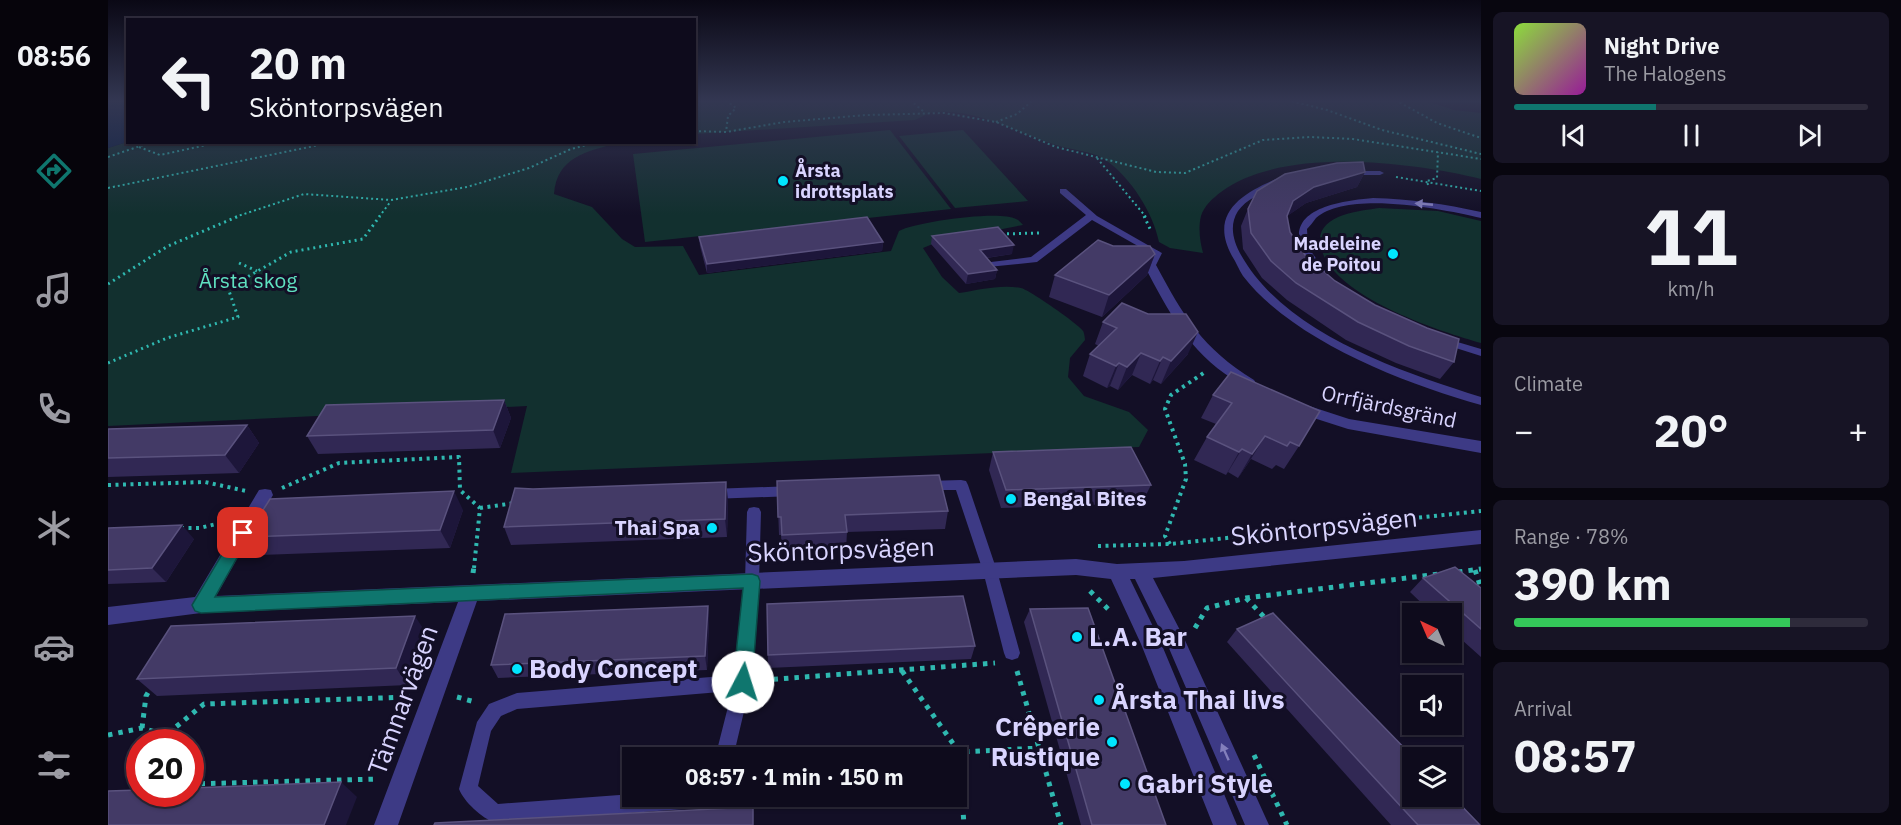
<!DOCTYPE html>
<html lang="en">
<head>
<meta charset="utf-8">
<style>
	:root { --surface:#0e0b1c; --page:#171425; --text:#f1f3f6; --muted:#9b9ba3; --line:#2e2b3b; --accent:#0f766e }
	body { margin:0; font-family:"IBM Plex Sans",sans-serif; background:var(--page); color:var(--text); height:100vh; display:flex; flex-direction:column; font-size:22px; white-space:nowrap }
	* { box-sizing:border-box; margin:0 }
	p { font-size:20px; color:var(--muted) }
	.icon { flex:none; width:33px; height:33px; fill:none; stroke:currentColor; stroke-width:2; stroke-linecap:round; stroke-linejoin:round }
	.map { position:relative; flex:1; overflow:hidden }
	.side { display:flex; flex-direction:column; gap:12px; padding:12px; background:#08060f; width:420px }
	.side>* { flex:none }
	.guide { position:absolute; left:18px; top:18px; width:570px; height:126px; border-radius:0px; box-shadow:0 2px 4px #0004,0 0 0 2px var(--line); background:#0e0b1c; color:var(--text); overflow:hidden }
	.needle { width:39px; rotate:316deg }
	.tools { position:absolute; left:1294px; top:603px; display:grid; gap:12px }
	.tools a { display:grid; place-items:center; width:60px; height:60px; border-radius:0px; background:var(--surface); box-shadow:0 2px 4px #0004,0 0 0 2px var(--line); font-size:30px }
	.speed { position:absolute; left:18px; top:729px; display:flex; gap:12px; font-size:30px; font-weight:700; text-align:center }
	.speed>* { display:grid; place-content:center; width:78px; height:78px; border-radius:50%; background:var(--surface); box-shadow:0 2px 4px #0004,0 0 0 2px var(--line); line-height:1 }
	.speed .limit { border:9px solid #d22; background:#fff; color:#111 }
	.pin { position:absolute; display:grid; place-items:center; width:51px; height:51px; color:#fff; margin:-26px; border-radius:12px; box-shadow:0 3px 9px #0006 }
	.me { position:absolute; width:66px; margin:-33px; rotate:5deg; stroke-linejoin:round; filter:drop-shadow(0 0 4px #0008) }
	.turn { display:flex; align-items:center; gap:21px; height:126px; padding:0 24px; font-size:27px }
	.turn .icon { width:78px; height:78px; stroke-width:2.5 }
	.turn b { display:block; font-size:42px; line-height:51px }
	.big { font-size:45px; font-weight:700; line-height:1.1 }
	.side .widget { flex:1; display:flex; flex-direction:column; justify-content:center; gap:9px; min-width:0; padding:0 21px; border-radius:9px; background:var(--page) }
	.side .dial { align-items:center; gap:0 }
	.dial b { font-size:78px; line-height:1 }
	.song { display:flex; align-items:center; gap:18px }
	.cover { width:72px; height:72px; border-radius:9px; background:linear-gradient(135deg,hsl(90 70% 55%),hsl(300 70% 35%)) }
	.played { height:6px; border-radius:3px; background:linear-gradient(90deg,var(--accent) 40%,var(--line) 40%) }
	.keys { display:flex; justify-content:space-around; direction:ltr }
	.heat { display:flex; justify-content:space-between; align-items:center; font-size:33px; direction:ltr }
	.charge { height:9px; border-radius:4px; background:linear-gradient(90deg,#34c759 78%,var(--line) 0) }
	.trip { position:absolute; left:514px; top:747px; width:345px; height:60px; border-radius:0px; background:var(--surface); box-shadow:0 2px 4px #0004,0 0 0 2px var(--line); font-weight:700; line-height:60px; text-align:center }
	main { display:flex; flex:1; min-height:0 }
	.dock { display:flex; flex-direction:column; width:108px; justify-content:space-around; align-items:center; background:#06040b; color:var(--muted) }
	.dock .icon { width:42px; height:42px }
	.dock .active { color:var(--accent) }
	.dock b { font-size:27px; color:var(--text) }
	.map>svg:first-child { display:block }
	.green { fill:#12302f }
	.water { fill:#0a1f44 }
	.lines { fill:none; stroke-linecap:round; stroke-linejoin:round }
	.path-far3 { stroke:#2fb8b0; stroke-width:2; stroke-dasharray:2 3; stroke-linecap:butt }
	.path-far2 { stroke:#2fb8b0; stroke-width:3; stroke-dasharray:2 4; stroke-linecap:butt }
	.path-far1 { stroke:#2fb8b0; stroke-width:4; stroke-dasharray:3 4.5; stroke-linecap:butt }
	.path { stroke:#2fb8b0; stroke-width:5; stroke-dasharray:4.5 6; stroke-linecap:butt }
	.lane { fill:#3d3a85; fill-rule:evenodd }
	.street { fill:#3d3a85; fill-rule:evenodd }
	.wall { fill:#312854 }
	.shaded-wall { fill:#1d163a }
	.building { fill:#433a66; stroke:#5a527e; stroke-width:1.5 }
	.oneway { fill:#837fbc }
	.route { fill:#0f766e; stroke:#0a4d48; stroke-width:1.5 }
	.poi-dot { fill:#00e5ff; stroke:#130f26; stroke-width:2 }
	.labels { text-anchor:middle; stroke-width:6; stroke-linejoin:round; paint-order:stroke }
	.far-poi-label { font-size:18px; font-weight:bold; fill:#d9d4ff; stroke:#130f26; text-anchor:start }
	.park-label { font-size:21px; fill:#5fe0c0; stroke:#130f26 }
	.street-label { font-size:21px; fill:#d9d4ff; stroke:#130f26 }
	.poi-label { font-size:21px; font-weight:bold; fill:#d9d4ff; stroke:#130f26; text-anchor:start }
	.near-street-label { font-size:26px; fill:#d9d4ff; stroke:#130f26 }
	.near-poi-label { font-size:26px; font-weight:bold; fill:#d9d4ff; stroke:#130f26; text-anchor:start }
</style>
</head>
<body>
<main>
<nav class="dock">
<b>08:56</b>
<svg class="icon active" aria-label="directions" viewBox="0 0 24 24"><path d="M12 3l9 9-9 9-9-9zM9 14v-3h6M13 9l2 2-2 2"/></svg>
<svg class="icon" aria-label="music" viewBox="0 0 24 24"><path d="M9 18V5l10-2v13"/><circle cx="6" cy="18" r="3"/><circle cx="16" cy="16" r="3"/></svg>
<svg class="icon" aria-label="phone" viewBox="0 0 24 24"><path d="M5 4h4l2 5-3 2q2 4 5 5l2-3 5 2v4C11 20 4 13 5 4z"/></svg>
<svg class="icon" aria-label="climate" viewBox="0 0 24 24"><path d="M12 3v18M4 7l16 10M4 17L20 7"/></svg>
<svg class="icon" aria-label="car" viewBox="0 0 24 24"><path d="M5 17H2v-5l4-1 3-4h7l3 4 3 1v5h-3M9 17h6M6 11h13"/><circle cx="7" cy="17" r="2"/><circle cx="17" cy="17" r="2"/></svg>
<svg class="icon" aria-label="filters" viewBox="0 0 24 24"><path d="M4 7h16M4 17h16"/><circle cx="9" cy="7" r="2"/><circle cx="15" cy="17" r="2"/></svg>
</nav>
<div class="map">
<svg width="1373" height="825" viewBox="0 0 1373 825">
	<rect width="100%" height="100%" fill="#130f26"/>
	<!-- green -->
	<g class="green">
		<path d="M587,100H1315L1346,110L1373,113V179C1303,162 1174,146 1113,192C1105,198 1096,206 1093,216C1090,228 1092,242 1095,253L1062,248L1051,242C1045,213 1023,177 996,159C984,151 963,150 948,145C910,133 870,109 829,112C821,112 814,117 807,120L587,134Z"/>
		<polygon points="782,130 843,209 537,242 525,154"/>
		<polygon points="855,130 920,201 847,208 791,136"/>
		<path d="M19,142L509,143C478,152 449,157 446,194L484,207L514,239L527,247L575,246L591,275L783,251L791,231C808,222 891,210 908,219C911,220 913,223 915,225L832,241L815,248L834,277L851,293C870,290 893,284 913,288C920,289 972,325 975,331C976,332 977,338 977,340L962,358L960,377L976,396L1021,412L1040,430L1031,447L403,473L419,406L0,426V148Z"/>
		<path d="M1271,208L1330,211L1373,221V343C1331,331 1215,294 1212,241C1211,214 1253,211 1271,208Z"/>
	</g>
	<!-- water -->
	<polygon class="water" points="0,100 20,100 19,142 0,148"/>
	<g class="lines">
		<!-- path-far3 -->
		<g class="path-far3">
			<polyline points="618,100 628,108 620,116 618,132"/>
			<polyline points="802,100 815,111"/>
			<polyline points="1179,100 1219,110 1274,130 1373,154"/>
			<polyline points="1300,100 1291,102 1329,123 1373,138"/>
			<polyline points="888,122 909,114 925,100"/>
			<polyline points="586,131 618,132 676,122 758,115 836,113 888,122 948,147 1048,172 1077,173 1155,140 1202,137 1245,139 1373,159"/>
			<polyline points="31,147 52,155 113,142"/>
			<polyline points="0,157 44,142"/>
			<polyline points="989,158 1038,217"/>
			<polyline points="1288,177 1373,191"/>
			<polyline points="1320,185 1319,181 1329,178 1330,152"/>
			<polyline points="0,188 226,142"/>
			<polyline points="127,217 196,194 283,200 359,187 421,168 463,149 491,142"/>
			<polyline points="271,217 283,201"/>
		</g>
		<!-- path-far2 -->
		<g class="path-far2">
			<polyline points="1036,216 1043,231"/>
			<polyline points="893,234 931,233"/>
			<polyline points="131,263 149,271"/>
			<polyline points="0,284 60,246 131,216"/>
			<polyline points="0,363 59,338 130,317 120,288 183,252 255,239 272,216"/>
		</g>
		<!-- path-far1 -->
		<g class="path-far1">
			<polyline points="0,485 97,482 138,491"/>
			<polyline points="174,488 231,463 351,457 352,490 372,508 366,568"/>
			<polyline points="372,508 407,503"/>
			<polyline points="73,528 92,528 116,522"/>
			<polyline points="1062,544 1057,536 1078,479 1077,464 1057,409 1063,395 1097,372"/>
			<polyline points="990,546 1062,544 1373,511"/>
		</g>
		<!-- path -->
		<g class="path">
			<polyline points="1367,570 1373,588"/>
			<polyline points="1350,572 1373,569"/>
			<polyline points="365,573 366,566"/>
			<polyline points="982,591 1000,609"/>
			<polyline points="1138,598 1158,619"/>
			<polyline points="1087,628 1099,608 1138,598 1331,574"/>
			<polyline points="794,671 851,752 932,748"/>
			<polyline points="909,671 953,825"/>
			<polyline points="655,680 887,663"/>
			<polyline points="349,697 367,702"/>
			<polyline points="34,728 38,696 44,686"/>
			<polyline points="0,735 34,728 58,735"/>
			<polyline points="61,742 58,735 96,704 302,697"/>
			<polyline points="851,752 856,825"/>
			<polyline points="1146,755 1179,825"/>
			<polyline points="82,784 270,779"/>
		</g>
		<!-- lane -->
		<g class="lane">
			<polygon points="1239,171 1272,171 1276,173 1272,175 1239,175"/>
			<path d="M1168,179L1175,181C1161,192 1141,195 1130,211C1121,225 1125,241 1133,255C1177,333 1291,371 1373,397V405C1297,384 1184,340 1135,276C1131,270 1128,262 1124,256C1101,214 1133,194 1168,179Z"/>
			<polygon points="952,189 958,189 989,216 1052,252 1050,254 1044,254 984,220 929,262 880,267 880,263 883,262 923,257 978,215 952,193"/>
			<path d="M1265,198C1302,199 1337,204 1373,212V218C1334,209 1240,190 1208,218C1205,222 1202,226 1199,229L1200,247L1219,274L1214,277L1211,276C1205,267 1196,258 1192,249C1190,245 1190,240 1191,235C1191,205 1243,200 1265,198Z"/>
			<polygon points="1336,338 1373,349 1373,356 1332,343 1331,341"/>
			<polygon points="853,480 858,481 860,485 889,571 912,653 910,658 904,660 898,658 896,653 875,571 848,490 814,490 812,486 814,482 819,481"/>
			<polygon points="685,486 690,487 692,491 690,495 685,496 603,499 598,498 596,494 598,490 603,489"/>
			<path d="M646,507L651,508L653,512L651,581L643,682L625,758H607L624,691L409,709L393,716L383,731L370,786L390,804L525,794V796H602L597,806L590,808L387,823C374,818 356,802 351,789L369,722L381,704L409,693L627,675L637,581L639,512L641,508Z"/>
		</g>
		<!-- street -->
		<g class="street">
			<path d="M1048,250L1054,253L1048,265C1076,317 1094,348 1146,380L1148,383L1146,386C1137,389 1132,384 1125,379C1081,352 1059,309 1036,265L1044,251Z"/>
			<polygon points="1192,403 1241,419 1373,441 1373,453 1240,429 1187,412 1185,408 1187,404"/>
			<polygon points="157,489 163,490 165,495 108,596 968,559 1009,564 1076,561 1373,530 1373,544 1045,578 1075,636 1161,825 1137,825 1060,646 1027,579 1022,579 1053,643 1129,825 1105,825 1033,644 1003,579 968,575 369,601 290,825 266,825 350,602 93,613 0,625 0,607 87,597 151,490"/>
		</g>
	</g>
	<!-- wall -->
	<g class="wall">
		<polygon points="1366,100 1373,100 1373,104"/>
		<polygon points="1257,172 1249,187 1198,203 1179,216 1182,232 1197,255 1227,281 1346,362 1332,379 1288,363 1238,340 1179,300 1154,278 1135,249 1133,226 1140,209"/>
		<polygon points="824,236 904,254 879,258 889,270 887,279 858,284 823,244"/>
		<polygon points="591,237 775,242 774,251 599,273 592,246"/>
		<polygon points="1005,246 1047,254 1039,275 994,317 941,297 947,275"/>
		<polygon points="995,322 1080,354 1053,384 1045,380 1042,384 1024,375 1010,390 1002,386 999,388 975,376 982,354 991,346 987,344"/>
		<polygon points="1123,372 1191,446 1176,469 1168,465 1164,469 1143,459 1130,478 1120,472 1118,475 1086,460 1099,437 1108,424 1093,418 1105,395"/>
		<polygon points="396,400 403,418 392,448 210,454 199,436"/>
		<polygon points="139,425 151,443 131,473 0,477 0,429"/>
		<polygon points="885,452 1043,485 1034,503 893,508 881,470"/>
		<polygon points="669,481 840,511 837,529 739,532 738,550 674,552 673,535 671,535"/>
		<polygon points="620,500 619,537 403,545 396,527"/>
		<polygon points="355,510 342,548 153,555 138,537"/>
		<polygon points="0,528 86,539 58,582 0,584"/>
		<polygon points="1315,578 1373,588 1373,657 1344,631 1344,614 1325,614 1302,592"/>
		<polygon points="659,604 867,646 863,659 660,668"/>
		<polygon points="600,606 601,620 599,670 390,678 383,665"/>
		<polygon points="922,609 1058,825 973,825 916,622"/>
		<polygon points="1129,629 1372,825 1283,825 1119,642"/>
		<polygon points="318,633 300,685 49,696 29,679"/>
	</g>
	<!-- shaded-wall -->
	<g class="shaded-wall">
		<polygon points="1257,172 1249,187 1198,203 1178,217 1185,201 1206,187"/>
		<polygon points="775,242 774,251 599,273 599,264"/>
		<polygon points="906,245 904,254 870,259 872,250"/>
		<polygon points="1047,254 1039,275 994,317 1001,295"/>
		<polygon points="889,270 887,279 858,284 860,274"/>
		<polygon points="1090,332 1080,354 1053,384 1063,361"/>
		<polygon points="1033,353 1024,375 1010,390 1019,367"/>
		<polygon points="1055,357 1045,380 1042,384 1052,361"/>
		<polygon points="1011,363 1002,386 999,388 1008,366"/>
		<polygon points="396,400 403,418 392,448 385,430"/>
		<polygon points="139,425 151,443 131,473 117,455"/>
		<polygon points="1157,436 1143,459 1130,478 1144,454"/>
		<polygon points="1134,449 1120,472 1118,475 1131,452"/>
		<polygon points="618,482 620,500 619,537 617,519"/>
		<polygon points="346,491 355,510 342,548 332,530"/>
		<polygon points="74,525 86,539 58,582 44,568"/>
		<polygon points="600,606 601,620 599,670 597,656"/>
		<polygon points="307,616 318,633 300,685 288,668"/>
		<polygon points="233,782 249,797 238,825 216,825"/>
	</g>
	<!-- building -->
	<g class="building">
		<polygon points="1255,162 1257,172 1206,187 1185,201 1179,216 1182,232 1197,255 1227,281 1267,305 1319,328 1351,339 1346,362 1301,346 1250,322 1188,283 1163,261 1143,233 1140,209 1149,191 1177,174 1229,163"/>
		<polygon points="759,217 775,242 599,264 591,237"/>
		<polygon points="890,227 906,245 872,250 889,270 860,274 824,236"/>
		<polygon points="990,240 1005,246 1042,246 1047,254 1001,295 947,275"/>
		<polygon points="1014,303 1040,314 1078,314 1090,332 1063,361 1055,357 1052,361 1033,353 1019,367 1011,363 1008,366 982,354 1009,328 995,322"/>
		<polygon points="1123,372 1212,411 1191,446 1182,442 1179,446 1157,436 1144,454 1134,449 1131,452 1099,437 1124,403 1105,395"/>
		<polygon points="396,400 385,430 199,436 218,405"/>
		<polygon points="139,425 117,455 0,458 0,429"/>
		<polygon points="1023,447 1043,485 898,490 885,452"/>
		<polygon points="831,475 840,511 737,515 739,532 674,535 673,517 670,517 669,481"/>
		<polygon points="618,482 617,519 396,527 407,488 425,489"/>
		<polygon points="346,491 332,530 138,537 162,499"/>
		<polygon points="74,525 44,568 0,570 0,528"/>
		<polygon points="1347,567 1373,588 1373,629 1315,578"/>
		<polygon points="855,596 867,646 660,655 659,604"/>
		<polygon points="600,606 597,656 383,665 397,614"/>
		<polygon points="980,608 1058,825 984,825 922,609"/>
		<polygon points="1165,613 1306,758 1305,758 1305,796 1344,796 1372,825 1310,825 1129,629"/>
		<polygon points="307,616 288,668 29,679 63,626"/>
		<polygon points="233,782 216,825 0,825 0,791 32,790 32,794 82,794 82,788"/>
		<polygon points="645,807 645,825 326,825 327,823"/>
	</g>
	<!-- one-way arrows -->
	<defs><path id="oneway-solid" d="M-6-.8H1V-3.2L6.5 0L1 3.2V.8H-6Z" transform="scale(1.5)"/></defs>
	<g class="oneway">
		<use href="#oneway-solid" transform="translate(1316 204) rotate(-175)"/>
		<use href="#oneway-solid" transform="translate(1117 752) rotate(-114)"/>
	</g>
	<!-- sky -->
	<linearGradient id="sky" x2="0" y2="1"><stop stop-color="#0a0815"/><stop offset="0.47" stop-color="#333752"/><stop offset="1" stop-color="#333752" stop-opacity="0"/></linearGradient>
	<rect width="1373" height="215" fill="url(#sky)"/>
	<!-- route -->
	<polygon class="route" points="135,527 141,529 143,533 107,597 644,574 650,576 652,581 644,682 641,688 635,691 628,688 625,682 635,588 93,613 87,611 84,605 87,600 129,529"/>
	<!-- markers -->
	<g class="poi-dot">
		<circle cx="675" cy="181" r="6"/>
		<circle cx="1285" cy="254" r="6"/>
		<circle cx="903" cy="499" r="6"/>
		<circle cx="604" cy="528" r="6"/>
		<circle cx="969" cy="637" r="6"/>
		<circle cx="409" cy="669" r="6"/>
		<circle cx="991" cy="700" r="6"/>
		<circle cx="1004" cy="742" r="6"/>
		<circle cx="1017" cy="784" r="6"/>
	</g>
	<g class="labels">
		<!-- far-poi labels -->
		<g class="far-poi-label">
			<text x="687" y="177">Årsta<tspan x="687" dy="21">idrottsplats</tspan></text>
			<text x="1273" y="250" text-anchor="end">Madeleine<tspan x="1273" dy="21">de Poitou</tspan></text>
		</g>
		<!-- park labels -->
		<g class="park-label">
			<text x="140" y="288">Årsta skog</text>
		</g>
		<!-- street labels -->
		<g class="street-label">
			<text transform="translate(1281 407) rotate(12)" y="7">Orrfjärdsgränd</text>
		</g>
		<!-- poi labels -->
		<g class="poi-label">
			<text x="915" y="506">Bengal Bites</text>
			<text x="592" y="535" text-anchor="end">Thai Spa</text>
		</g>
		<!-- near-street labels -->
		<g class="near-street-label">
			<text transform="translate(1216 527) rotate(-6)" y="9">Sköntorpsvägen</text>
			<text transform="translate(733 550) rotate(-2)" y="9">Sköntorpsvägen</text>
			<text transform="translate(295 700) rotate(-70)" y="9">Tämnarvägen</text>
		</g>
		<!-- near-poi labels -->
		<g class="near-poi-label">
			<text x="981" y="646">L.A. Bar</text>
			<text x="421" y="678">Body Concept</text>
			<text x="1003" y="709">Årsta Thai livs</text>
			<text x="992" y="736" text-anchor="end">Crêperie<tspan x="992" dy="30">Rustique</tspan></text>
			<text x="1029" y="793">Gabri Style</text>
		</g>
	</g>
</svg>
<div class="tools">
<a><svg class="needle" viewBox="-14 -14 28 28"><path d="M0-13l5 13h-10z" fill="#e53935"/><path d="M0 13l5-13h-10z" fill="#9b9ba3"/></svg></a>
<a><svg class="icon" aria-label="sound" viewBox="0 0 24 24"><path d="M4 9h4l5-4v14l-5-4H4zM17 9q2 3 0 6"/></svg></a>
<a><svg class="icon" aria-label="layers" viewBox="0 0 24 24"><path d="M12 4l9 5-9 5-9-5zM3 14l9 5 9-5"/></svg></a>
</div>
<div class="speed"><div class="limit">20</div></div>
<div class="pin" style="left:135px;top:533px;background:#d93025"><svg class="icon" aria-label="arrive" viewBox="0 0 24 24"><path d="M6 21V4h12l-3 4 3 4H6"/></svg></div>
<svg class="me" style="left:635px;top:682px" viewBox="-20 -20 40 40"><circle r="19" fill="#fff"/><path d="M0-13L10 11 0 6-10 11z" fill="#0f766e"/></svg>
<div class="trip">08:57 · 1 min · 150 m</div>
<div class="guide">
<div class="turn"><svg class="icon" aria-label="left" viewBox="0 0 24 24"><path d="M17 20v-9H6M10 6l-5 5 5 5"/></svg><div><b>20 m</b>Sköntorpsvägen</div></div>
</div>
</div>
<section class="side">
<div class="widget">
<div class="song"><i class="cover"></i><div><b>Night Drive</b><p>The Halogens</p></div></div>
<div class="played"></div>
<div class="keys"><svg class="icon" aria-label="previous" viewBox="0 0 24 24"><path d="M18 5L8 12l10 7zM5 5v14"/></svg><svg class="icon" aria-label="pause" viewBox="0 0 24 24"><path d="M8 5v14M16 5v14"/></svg><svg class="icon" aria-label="next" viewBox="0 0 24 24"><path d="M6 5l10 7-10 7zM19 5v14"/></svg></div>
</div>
<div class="widget dial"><b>11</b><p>km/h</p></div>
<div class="widget"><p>Climate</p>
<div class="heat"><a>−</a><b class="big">20°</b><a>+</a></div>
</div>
<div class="widget"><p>Range · 78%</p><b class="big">390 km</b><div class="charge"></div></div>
<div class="widget"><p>Arrival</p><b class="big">08:57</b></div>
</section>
</main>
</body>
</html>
